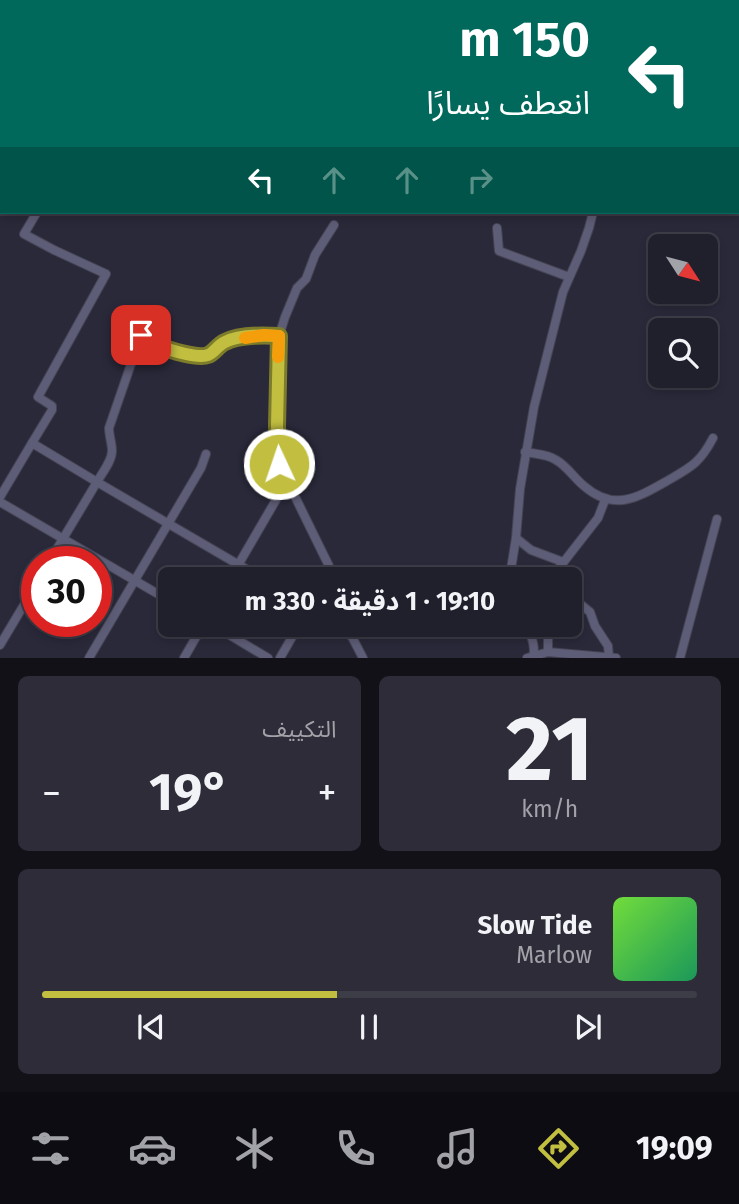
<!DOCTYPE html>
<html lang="ar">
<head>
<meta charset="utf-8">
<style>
	:root { --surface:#201f2c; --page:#2d2c38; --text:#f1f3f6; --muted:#a2a2a9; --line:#3d3d48; --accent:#c1be40 }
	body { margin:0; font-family:"Fira Sans","Noto Sans Arabic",sans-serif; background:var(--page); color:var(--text); direction:rtl; height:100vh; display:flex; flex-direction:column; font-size:26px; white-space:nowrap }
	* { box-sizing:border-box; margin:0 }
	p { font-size:23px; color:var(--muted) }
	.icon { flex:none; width:38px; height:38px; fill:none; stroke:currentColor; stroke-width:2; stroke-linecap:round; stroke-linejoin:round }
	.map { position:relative; height:658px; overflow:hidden; direction:ltr }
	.panel { display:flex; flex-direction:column; gap:18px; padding:18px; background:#121118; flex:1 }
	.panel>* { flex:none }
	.top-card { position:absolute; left:0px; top:0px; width:740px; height:214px; box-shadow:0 4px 10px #0003,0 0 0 2px var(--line); direction:rtl; background:#00695c; color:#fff; overflow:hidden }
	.needle { width:46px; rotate:126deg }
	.tools { position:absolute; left:648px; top:234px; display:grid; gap:14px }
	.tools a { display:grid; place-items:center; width:70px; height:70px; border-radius:10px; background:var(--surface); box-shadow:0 4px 10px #0003,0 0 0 2px var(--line); font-size:35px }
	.speed { position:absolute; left:21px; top:546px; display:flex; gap:14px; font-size:35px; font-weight:700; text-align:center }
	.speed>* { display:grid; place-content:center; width:91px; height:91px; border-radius:50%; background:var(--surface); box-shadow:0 4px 10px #0003,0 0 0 2px var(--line); line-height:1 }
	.speed .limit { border:10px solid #d22; background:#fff; color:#111 }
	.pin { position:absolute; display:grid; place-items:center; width:60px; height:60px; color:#fff; margin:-30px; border-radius:14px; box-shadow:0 4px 10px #0006 }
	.me { position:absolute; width:77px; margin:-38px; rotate:357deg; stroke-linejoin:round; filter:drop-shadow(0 0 5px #0008) }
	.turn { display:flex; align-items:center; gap:24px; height:147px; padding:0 35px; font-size:32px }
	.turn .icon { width:91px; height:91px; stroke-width:2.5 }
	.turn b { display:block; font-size:49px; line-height:60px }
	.lanes { display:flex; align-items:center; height:66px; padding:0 35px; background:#0003; justify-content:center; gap:35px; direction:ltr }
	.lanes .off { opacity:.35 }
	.big { font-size:52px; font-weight:700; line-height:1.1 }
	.panel .tile { flex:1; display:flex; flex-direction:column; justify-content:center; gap:10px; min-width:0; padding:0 24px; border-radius:10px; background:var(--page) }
	.panel .dial { align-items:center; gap:0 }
	.dial b { font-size:91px; line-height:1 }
	.song { display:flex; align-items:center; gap:21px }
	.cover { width:84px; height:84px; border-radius:10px; background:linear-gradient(135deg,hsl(100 70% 55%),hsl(150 70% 35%)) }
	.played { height:7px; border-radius:4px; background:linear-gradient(90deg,var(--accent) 45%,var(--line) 45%) }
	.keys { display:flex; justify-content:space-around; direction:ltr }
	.heat { display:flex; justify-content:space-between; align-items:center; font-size:38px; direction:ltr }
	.panel .tiles { flex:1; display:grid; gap:18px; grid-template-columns:1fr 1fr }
	.tile:last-child { grid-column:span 2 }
	.trip { position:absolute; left:158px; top:567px; width:424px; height:70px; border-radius:10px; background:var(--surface); box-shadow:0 4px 10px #0003,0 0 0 2px var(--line); font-weight:700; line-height:70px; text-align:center; direction:rtl }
	.tabs { display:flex; height:112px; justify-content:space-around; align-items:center; background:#0d0c12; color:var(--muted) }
	.tabs .icon { width:49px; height:49px }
	.tabs .active { color:var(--accent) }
	.tabs b { font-size:32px; color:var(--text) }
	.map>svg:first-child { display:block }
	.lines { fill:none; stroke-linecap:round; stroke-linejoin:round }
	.minor-casing { stroke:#454454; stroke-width:10 }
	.minor { stroke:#5e5d77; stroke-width:8 }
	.route-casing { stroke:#7d7c2a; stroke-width:18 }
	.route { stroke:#c1be40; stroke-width:12 }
	.slow { stroke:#f59e0b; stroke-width:12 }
</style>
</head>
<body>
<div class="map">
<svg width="739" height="658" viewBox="0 0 739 658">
	<rect width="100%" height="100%" fill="#2a293a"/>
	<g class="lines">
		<defs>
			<g id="minor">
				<polyline points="173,0 175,2"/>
				<polyline points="603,0 604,2"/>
				<polyline points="88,2 89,0"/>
				<polyline points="405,2 406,0"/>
				<polyline points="470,2 471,0"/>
				<polyline points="502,2 502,0"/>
				<polyline points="0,43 2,43"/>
				<polyline points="497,228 499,251 569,277"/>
				<polyline points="32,443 52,410 52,406 38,397 106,274 54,250 24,234 37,212"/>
				<path d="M525,452C535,454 547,454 556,460C567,466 574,478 584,486C614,512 637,498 667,481C691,467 700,463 713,438"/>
				<path d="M0,497L32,443L97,482C102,473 112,461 112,451C112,443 109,436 109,428L141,335C148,338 153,343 159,346C169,350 198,359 208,355C214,353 218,345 225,342C238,335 264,335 279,336"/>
				<polyline points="0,502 170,601"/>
				<polyline points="516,538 531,550 563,562"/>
				<polyline points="49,562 97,482 263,579"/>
				<polyline points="230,579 287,481"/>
				<polyline points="325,579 329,574 329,566 279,464 277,426 279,336 285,317 297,288 306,279 315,255 334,225"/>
				<polyline points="512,579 511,569 516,538 520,489 534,407 563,292 581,251 589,228 593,212"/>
				<polyline points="559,579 559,568 598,518 605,500"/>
				<polyline points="569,595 590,612 595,626 608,646 609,657"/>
				<polyline points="213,625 268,658"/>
				<polyline points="341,625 352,637 363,658"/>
				<path d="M527,625C531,636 536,646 533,658"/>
				<polyline points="0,645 37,583"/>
				<polyline points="548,652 548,639 553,625"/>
				<polyline points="89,658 201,468 206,454"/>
				<polyline points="184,658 203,625"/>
				<polyline points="280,658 299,625"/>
				<polyline points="527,658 548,652 616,658"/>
				<polyline points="680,658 717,519"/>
			</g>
		</defs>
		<!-- minor casing -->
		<use href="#minor" class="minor-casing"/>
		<!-- minor -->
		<use href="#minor" class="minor"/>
	</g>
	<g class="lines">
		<defs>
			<path id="route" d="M141,335C148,338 153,343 160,346C169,350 198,359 208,355C214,353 218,345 225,342C238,335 264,335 279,336L277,426L279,464"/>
		</defs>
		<!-- route casing -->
		<use href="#route" class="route-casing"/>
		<!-- route -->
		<use href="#route" class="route"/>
		<!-- slow -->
		<polyline class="slow" points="245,338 264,335 279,336 278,357"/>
	</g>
</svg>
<div class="tools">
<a><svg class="needle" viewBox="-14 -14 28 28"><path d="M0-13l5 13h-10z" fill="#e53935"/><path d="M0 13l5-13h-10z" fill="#a2a2a9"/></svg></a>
<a><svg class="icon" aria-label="search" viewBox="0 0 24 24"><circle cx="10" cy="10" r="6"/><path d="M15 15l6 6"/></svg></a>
</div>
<div class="speed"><div class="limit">30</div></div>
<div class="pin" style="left:141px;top:335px;background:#d93025"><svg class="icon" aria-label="arrive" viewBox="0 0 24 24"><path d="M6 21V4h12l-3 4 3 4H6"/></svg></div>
<svg class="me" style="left:279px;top:464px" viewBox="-20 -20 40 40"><circle r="17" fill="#c1be40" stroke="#fff" stroke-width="3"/><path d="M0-11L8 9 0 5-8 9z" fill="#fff"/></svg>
<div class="trip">19:10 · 1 دقيقة · 330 m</div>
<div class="top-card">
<div class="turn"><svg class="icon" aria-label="left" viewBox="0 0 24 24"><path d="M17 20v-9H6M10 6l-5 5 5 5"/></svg><div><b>150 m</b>انعطف يسارًا</div></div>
<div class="lanes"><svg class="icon" aria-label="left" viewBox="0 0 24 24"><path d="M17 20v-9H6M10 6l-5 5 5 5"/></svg><svg class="icon off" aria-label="ahead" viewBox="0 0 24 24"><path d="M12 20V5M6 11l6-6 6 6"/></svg><svg class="icon off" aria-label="ahead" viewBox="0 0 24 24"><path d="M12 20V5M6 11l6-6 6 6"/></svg><svg class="icon off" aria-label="right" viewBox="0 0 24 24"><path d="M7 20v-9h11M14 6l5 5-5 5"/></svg></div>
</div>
</div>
<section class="panel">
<div class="tiles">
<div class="tile dial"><b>21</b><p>km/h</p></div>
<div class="tile"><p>التكييف</p>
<div class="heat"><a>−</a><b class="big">19°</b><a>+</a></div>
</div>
<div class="tile">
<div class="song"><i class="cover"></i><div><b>Slow Tide</b><p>Marlow</p></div></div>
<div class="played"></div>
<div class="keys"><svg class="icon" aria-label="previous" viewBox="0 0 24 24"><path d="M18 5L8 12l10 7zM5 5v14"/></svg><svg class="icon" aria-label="pause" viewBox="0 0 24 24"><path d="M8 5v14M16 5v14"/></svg><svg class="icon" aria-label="next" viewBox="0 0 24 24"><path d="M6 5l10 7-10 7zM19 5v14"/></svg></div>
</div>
</div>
</section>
<nav class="tabs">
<b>19:09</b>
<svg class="icon active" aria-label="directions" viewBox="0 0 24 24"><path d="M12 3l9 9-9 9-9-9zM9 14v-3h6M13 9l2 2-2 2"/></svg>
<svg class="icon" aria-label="music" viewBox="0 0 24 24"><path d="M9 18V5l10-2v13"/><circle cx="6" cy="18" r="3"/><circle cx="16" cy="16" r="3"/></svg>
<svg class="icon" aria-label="phone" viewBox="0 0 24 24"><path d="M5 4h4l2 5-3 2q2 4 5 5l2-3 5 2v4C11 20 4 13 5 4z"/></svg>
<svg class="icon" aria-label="climate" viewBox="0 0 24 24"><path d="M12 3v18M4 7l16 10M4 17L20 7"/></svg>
<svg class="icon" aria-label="car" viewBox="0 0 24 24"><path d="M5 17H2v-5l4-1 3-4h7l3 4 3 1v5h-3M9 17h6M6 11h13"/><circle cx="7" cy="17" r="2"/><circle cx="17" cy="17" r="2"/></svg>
<svg class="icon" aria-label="filters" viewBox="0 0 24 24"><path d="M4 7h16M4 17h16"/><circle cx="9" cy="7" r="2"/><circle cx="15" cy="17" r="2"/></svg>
</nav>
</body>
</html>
